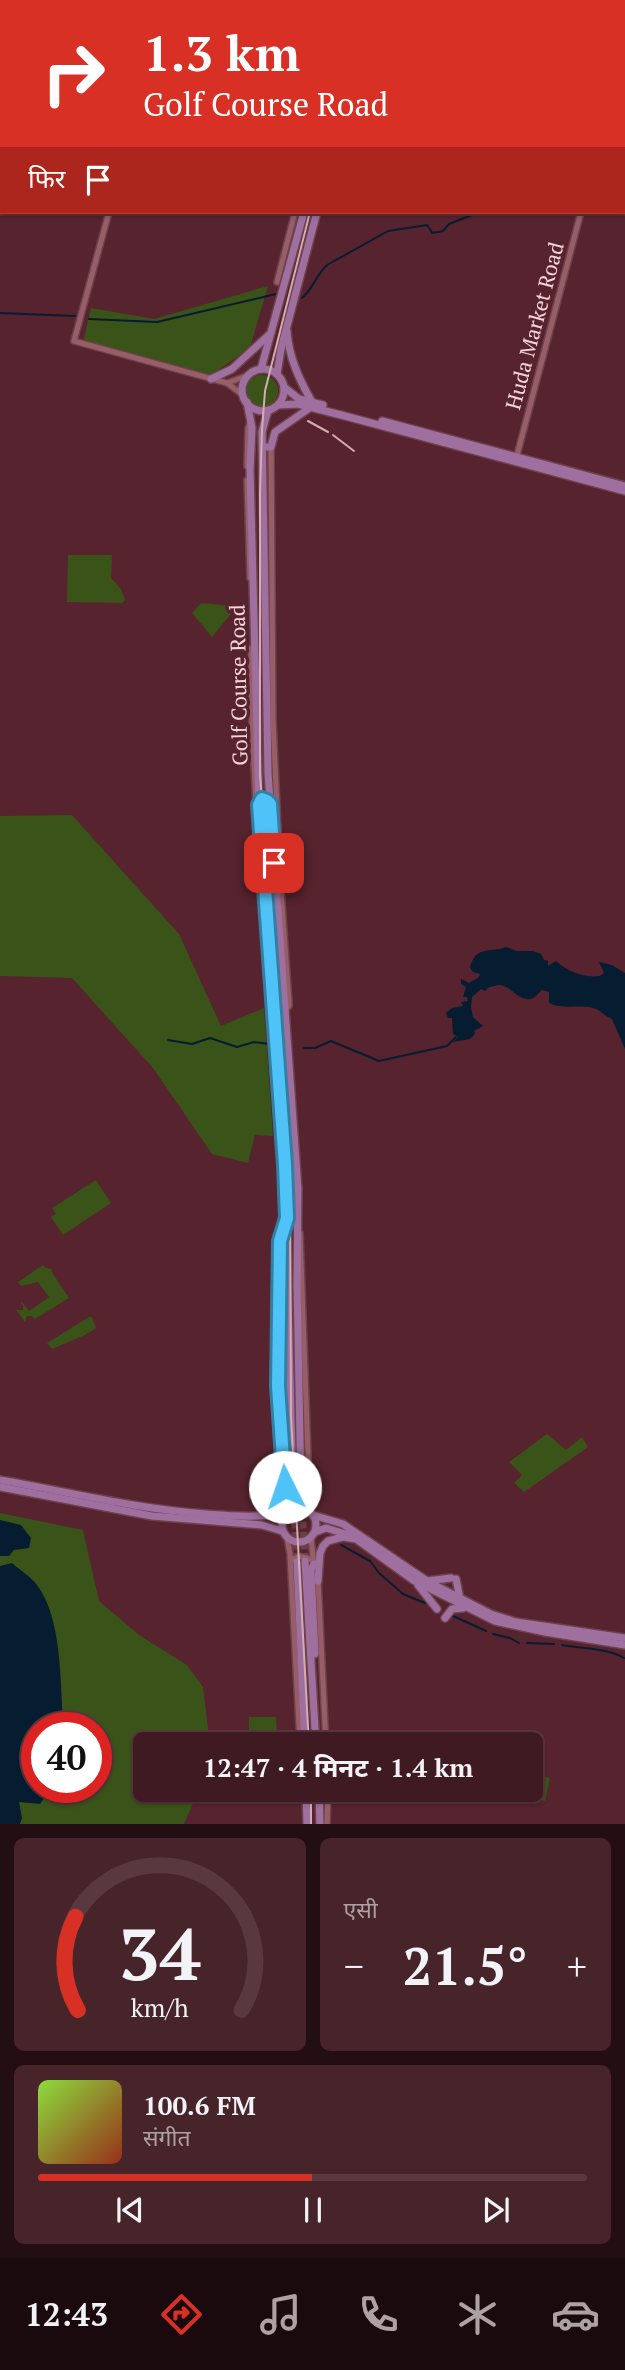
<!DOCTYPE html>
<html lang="hi">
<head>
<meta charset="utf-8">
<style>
	:root { --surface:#401a22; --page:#47232a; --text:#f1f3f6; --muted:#aea1a5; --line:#593840; --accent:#d93025 }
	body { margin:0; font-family:"PT Serif","Noto Sans Devanagari",serif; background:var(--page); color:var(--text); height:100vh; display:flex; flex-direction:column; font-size:26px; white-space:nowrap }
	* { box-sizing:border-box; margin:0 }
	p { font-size:23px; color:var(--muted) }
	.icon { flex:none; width:38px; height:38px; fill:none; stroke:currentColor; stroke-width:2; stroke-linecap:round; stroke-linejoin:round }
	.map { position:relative; height:1824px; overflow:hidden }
	.details { display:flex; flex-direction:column; gap:14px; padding:14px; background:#230e13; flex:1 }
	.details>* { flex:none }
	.hud { position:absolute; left:0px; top:0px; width:626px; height:214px; box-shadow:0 2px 5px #0004,0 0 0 2px var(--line); background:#d93025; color:#fff; overflow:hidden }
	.speed { position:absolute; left:21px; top:1712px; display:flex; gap:14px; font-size:35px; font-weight:700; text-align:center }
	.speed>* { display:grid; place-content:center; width:91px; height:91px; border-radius:50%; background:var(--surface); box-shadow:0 2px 5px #0004,0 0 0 2px var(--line); line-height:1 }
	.speed .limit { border:10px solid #d22; background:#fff; color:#111 }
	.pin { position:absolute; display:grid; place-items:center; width:60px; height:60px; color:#fff; margin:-30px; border-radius:14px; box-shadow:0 4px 10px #0006 }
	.me { position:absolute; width:77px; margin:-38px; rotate:356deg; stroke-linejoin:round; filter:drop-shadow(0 0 5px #0008) }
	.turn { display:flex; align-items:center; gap:24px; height:147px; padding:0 28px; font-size:32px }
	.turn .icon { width:91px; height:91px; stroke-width:2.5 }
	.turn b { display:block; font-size:49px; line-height:60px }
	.then { display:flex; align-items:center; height:66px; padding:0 28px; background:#0003; gap:14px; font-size:26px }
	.big { font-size:52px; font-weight:700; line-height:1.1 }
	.details .widget { flex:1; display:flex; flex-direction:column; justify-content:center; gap:10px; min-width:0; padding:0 24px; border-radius:10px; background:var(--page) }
	.details .dial { align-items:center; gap:0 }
	.dial svg { height:182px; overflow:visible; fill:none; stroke:var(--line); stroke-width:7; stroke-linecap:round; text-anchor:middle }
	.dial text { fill:var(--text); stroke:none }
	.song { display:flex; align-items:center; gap:21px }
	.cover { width:84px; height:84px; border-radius:10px; background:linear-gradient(135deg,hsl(90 70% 55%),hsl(10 70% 35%)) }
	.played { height:7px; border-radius:4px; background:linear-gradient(90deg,var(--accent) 50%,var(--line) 50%) }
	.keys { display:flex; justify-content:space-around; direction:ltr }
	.heat { display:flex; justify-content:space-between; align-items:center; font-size:38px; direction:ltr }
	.details .tiles { flex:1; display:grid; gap:14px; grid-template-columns:1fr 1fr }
	.widget:last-child { grid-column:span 2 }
	.trip { position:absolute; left:133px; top:1732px; width:410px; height:70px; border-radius:10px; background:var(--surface); box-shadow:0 2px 5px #0004,0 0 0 2px var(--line); font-weight:700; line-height:70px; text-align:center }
	.tab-bar { display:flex; height:112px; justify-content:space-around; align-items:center; background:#1a0a0e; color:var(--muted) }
	.tab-bar .icon { width:49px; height:49px }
	.tab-bar .active { color:var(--accent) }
	.tab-bar b { font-size:32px; color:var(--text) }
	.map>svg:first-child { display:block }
	.green { fill:#3a5318; fill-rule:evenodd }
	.water { fill:#061d31 }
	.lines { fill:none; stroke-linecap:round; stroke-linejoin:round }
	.stream { stroke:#061d31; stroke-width:2 }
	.major-tunnel { stroke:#6e3e48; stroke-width:7; stroke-dasharray:7 3.5; stroke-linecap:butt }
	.minor-casing { stroke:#6e424c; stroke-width:8 }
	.major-casing { stroke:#6e424c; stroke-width:10 }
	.minor { stroke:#985e68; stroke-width:5 }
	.major { stroke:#9f6f9f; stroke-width:7 }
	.rail { stroke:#d3adb3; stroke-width:2 }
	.route-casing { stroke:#337fa1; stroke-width:18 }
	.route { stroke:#4fc3f7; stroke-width:12 }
	.labels { text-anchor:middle; stroke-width:7; stroke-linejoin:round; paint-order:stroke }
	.street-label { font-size:21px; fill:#f6d4d8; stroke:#56232e }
</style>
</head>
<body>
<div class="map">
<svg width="625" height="1824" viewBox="0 0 625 1824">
	<rect width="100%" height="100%" fill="#56232e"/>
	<!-- green -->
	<g class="green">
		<polygon points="268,286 251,344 240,355 211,375 83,342 91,308 154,319"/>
		<circle cx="262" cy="391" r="16"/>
		<polygon points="68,555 112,555 111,578 121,589 125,600 122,603 67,602"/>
		<polygon points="201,603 234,606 235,609 212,637 192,613"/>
		<polygon points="72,815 179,934 221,1026 264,1008 273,1136 255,1135 248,1163 212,1154 153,1068 72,978 0,976 0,816"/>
		<polygon points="96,1180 111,1203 63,1235 51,1217 56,1214 52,1208"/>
		<polygon points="43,1265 46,1268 53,1269 51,1271 69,1298 35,1319 32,1316 27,1316 25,1322 16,1310 23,1310 23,1305 21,1304 22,1302 29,1311 49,1297 38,1282 21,1286 18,1282"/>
		<polygon points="89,1317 92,1317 96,1328 85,1335 52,1349 47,1343"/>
		<polygon points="547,1434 566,1450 582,1437 588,1447 524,1492 514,1483 522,1475 509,1462"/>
		<path d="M0,1513L83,1530L99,1601L139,1635L187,1665L203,1687L210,1745H145V1790H199L184,1824H0ZM37,1727H96V1787H37Z"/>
		<polygon points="249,1717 276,1717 277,1736 249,1737"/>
		<polygon points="530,1773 550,1778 545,1801 503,1790 530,1790"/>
	</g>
	<!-- water -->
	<g class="water">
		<path d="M506,947L517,951H533L541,954L544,960L548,961V966L556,961C568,972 584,978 600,976L604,973L599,962L612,965L625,973V1049L612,1019C604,1016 601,1010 593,1008C579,1004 564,1010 549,1003V992L542,990C539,992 537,996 533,998C520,1004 512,986 500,985C497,985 490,987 488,988L485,991L481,989L472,997L471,1007L473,1017L483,1026L474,1031L475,1034L470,1039L453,1042L458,1037L453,1034L452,1018H448L446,1013L452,1008L463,1006L461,1002L468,1001L467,997H463L466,987L461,984V979L469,983L479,977L480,974L473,972L470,968C475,945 491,953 506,947Z"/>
		<polygon points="0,1520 21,1525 31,1538 29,1548 14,1550 9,1556 0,1556"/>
		<path d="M12,1563C20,1570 31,1577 37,1585C62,1618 60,1680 63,1720L62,1727H37V1787H52L40,1804L19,1802L22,1818L20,1824H0V1566Z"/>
	</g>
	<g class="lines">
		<!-- stream -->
		<g class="stream">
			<polyline points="430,229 432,233 443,231 449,224 472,215"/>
			<path d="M302,298C313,289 316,275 327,265L388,231L427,225L429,228"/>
			<polyline points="0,313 75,316"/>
			<polyline points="89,319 157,322 276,294"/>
			<polyline points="168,1040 192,1044 210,1038 237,1047 254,1042 269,1044"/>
			<polyline points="304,1048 315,1048 331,1041 379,1061 447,1046 456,1037"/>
			<polyline points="341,1545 370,1561 379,1573 403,1594 425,1603"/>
			<polyline points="453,1616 486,1631"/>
			<polyline points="493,1634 510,1638 519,1643"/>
			<polyline points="527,1643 554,1644"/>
			<path d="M562,1645C582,1649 608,1648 624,1658"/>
		</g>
		<!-- major-tunnel -->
		<g class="major-tunnel">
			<polyline points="293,1490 297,1562"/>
			<polyline points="301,1490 305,1561"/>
		</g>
		<defs>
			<g id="minor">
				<polyline points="386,0 393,2"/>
				<polyline points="351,2 352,0"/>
				<polyline points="0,128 2,129"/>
				<polyline points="109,212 74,341 227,383 243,395"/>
				<polyline points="277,282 295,212"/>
				<polyline points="227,383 249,375"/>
				<polyline points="271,447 273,719 280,876 289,1002 289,1006 284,1010"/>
				<polyline points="516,459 581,212"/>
				<polyline points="247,466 248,428 251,421"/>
				<polyline points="247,480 250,578"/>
				<polyline points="251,648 252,724 256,806"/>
				<polyline points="258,840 266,945"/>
				<polyline points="269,987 272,1018"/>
				<polyline points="284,1225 280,1241 278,1386 288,1511"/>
				<polyline points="300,1233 310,1511"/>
				<polyline points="285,1490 291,1493 306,1491"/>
				<polyline points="287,1537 290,1554 300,1745"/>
				<polyline points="311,1538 314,1566"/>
				<path d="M291,1561C297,1555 306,1556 313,1561"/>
				<polyline points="318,1579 326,1745"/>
				<polyline points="327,1824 328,1790"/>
			</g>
			<g id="major">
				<polyline points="362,2 362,0"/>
				<polyline points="373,2 373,0"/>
				<path d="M287,331C289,358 299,379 312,402"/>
				<polyline points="261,369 304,212"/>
				<circle cx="263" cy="390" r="21"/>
				<polyline points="277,374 281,349 317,212"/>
				<polyline points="211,379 232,369 271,333"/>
				<polyline points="284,387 299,399 323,405"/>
				<polyline points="247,402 252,428 250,470 259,805 284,1150 293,1490"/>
				<polyline points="278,405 298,404 345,416 625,491"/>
				<polyline points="268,410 262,432 268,773 298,1189 297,1285 301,1490"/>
				<polyline points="382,421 625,486"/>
				<polyline points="263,447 271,447 275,432 311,407"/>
				<path d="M0,1480C69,1492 136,1509 206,1514C234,1516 259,1518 286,1513"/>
				<polyline points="0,1487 152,1516 262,1525 282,1531"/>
				<circle cx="299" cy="1525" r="17"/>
				<polyline points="264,1515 281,1499 285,1487"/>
				<polyline points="313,1515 343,1524 427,1581 491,1614 516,1622 625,1638"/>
				<polyline points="315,1532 326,1528 349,1535"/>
				<polyline points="305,1561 316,1745"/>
				<polyline points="297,1562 305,1745"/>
				<polyline points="314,1564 311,1570 315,1654"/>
				<polyline points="456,1579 460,1599"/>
				<polyline points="318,1581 320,1553 323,1546 328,1541 343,1537 356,1539 413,1580 495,1621 545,1632 625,1645"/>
				<polyline points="427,1581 451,1578"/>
				<polyline points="418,1585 437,1609"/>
				<polyline points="445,1618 452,1609 463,1608"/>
				<polyline points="306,1790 307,1824"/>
				<polyline points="319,1790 320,1824"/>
			</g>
		</defs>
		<!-- minor casing -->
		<use href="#minor" class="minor-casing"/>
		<!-- major casing -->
		<use href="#major" class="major-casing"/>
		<!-- minor -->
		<use href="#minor" class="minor"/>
		<!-- major -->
		<use href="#major" class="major"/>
		<!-- rail -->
		<g class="rail">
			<polyline points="369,2 369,0"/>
			<polyline points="308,421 328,432"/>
			<polyline points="333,435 354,451"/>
			<polyline points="309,1745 291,1417 290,1167 260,775 260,493 262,430 265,391 310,212"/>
			<polyline points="311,1790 311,1824"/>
		</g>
	</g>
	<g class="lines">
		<defs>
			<polyline id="route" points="274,863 270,804 267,801 262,799 259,805 285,1165 287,1218 280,1241 278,1386 285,1487"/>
		</defs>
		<!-- route casing -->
		<use href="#route" class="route-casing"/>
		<!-- route -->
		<use href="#route" class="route"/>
	</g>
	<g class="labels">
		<!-- street labels -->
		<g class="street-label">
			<text transform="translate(535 326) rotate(-75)" y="7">Huda Market Road</text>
			<text transform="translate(239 685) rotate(-91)" y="7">Golf Course Road</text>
		</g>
	</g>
</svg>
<div class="speed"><div class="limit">40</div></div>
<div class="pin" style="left:274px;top:863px;background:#d93025"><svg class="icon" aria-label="arrive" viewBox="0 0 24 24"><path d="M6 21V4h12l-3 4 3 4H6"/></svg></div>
<svg class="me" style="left:285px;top:1487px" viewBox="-20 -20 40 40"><circle r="19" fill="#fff"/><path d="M0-13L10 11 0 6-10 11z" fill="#4fc3f7"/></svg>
<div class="trip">12:47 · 4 मिनट · 1.4 km</div>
<div class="hud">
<div class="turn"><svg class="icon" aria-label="right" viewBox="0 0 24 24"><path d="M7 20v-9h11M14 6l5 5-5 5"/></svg><div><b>1.3 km</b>Golf Course Road</div></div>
<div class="then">फिर<svg class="icon" aria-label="arrive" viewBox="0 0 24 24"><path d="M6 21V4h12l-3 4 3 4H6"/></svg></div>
</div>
</div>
<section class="details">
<div class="tiles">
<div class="widget dial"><svg viewBox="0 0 100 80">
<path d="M14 69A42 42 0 1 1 86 69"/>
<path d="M14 69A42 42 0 0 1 13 28" stroke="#d93025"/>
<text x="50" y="56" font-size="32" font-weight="700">34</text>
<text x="50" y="72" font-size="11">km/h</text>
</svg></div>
<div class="widget"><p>एसी</p>
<div class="heat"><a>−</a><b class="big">21.5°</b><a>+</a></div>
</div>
<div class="widget">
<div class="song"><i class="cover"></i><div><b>100.6 FM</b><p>संगीत</p></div></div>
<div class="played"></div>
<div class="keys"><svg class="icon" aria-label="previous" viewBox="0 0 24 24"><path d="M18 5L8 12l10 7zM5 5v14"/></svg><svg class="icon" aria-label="pause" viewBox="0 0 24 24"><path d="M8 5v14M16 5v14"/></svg><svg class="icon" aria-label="next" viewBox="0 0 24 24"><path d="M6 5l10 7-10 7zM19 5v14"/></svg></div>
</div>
</div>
</section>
<nav class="tab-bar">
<b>12:43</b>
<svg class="icon active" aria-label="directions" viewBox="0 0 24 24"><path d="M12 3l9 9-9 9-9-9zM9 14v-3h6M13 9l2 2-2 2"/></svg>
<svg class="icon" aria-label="music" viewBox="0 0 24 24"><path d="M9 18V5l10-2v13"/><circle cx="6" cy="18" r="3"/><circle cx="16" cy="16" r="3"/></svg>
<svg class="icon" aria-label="phone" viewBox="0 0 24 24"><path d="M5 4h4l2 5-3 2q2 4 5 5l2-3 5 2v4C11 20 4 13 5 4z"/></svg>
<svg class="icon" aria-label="climate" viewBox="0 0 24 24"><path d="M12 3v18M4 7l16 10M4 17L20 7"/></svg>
<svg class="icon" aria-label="car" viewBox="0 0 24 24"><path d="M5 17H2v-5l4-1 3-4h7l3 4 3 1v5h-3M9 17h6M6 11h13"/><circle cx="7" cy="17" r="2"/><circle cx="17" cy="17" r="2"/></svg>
</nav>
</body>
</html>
